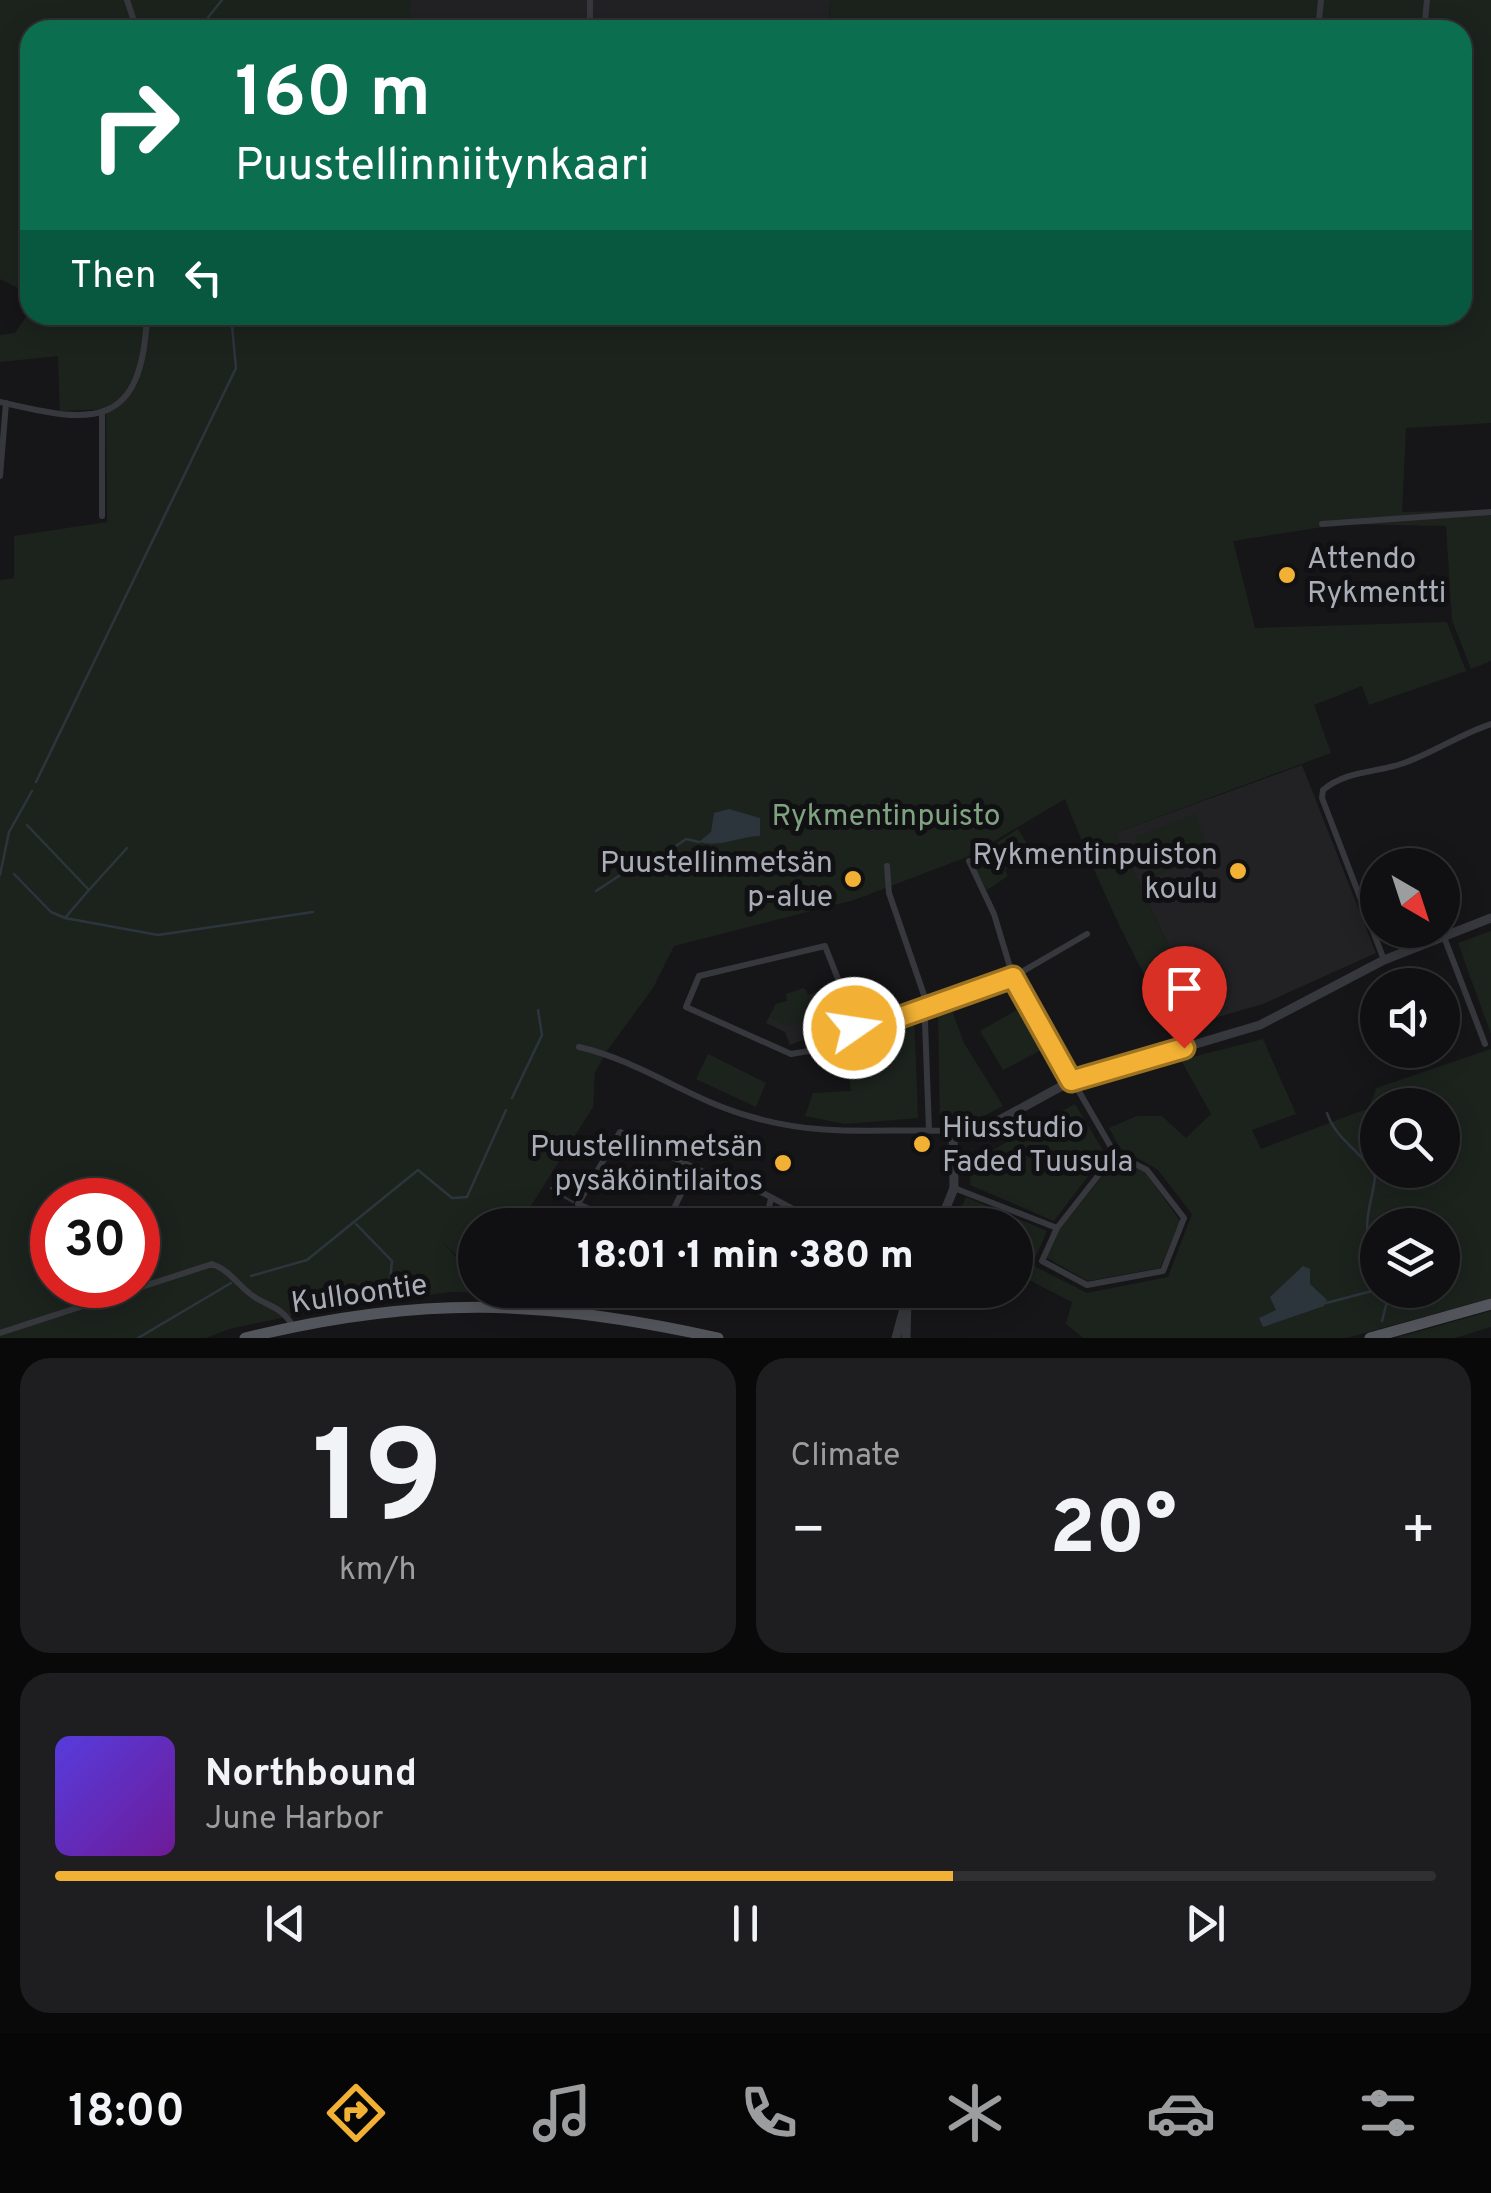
<!DOCTYPE html>
<html lang="en">
<head>
<meta charset="utf-8">
<style>
	:root { --surface:#101012; --page:#1e1e20; --text:#f1f3f6; --muted:#9c9d9f; --line:#303032; --accent:#f2b134 }
	body { margin:0; font-family:Overpass,sans-serif; background:var(--page); color:var(--text); height:100vh; display:flex; flex-direction:column; font-size:38px; white-space:nowrap }
	* { box-sizing:border-box; margin:0 }
	p { font-size:32px; color:var(--muted) }
	.icon { flex:none; width:55px; height:55px; fill:none; stroke:currentColor; stroke-width:2; stroke-linecap:round; stroke-linejoin:round }
	.map { position:relative; height:1338px; overflow:hidden }
	.drawer { display:flex; flex-direction:column; gap:20px; padding:20px; background:#09090a; flex:1 }
	.drawer>* { flex:none }
	.top-card { position:absolute; left:20px; top:20px; width:1452px; height:305px; border-radius:30px; box-shadow:0 5px 25px #0003,0 0 0 2px var(--line); background:#0b6e4f; color:#fff; overflow:hidden }
	.needle { width:65px; rotate:141deg }
	.buttons { position:absolute; left:1360px; top:848px; display:grid; gap:20px }
	.buttons a { display:grid; place-items:center; width:100px; height:100px; border-radius:50%; background:var(--surface); box-shadow:0 5px 25px #0003,0 0 0 2px var(--line); font-size:50px }
	.speed { position:absolute; left:30px; top:1178px; display:flex; gap:20px; font-size:50px; font-weight:700; text-align:center }
	.speed>* { display:grid; place-content:center; width:130px; height:130px; border-radius:50%; background:var(--surface); box-shadow:0 5px 25px #0003,0 0 0 2px var(--line); line-height:1 }
	.speed .limit { border:15px solid #d22; background:#fff; color:#111 }
	.pin { position:absolute; display:grid; place-items:center; width:85px; height:85px; color:#fff; margin:-102px -42px; border-radius:50% 50% 50% 0; rotate:-45deg; box-shadow:0 0 10px #0007 }
	.pin .icon { rotate:45deg }
	.me { position:absolute; width:110px; margin:-55px; rotate:77deg; stroke-linejoin:round; filter:drop-shadow(0 0 8px #0008) }
	.turn { display:flex; align-items:center; gap:35px; height:210px; padding:0 50px; font-size:45px }
	.turn .icon { width:130px; height:130px; stroke-width:2.5 }
	.turn b { display:block; font-size:70px; line-height:85px }
	.then { display:flex; align-items:center; height:95px; padding:0 50px; background:#0003; gap:20px; font-size:38px }
	.big { font-size:75px; font-weight:800; line-height:1.1 }
	.drawer .tile { flex:1; display:flex; flex-direction:column; justify-content:center; gap:15px; min-width:0; padding:0 35px; border-radius:30px; background:var(--page) }
	.drawer .dial { align-items:center; gap:0 }
	.dial b { font-size:130px; line-height:1 }
	.song { display:flex; align-items:center; gap:30px }
	.cover { width:120px; height:120px; border-radius:15px; background:linear-gradient(135deg,hsl(250 70% 55%),hsl(280 70% 35%)) }
	.played { height:10px; border-radius:5px; background:linear-gradient(90deg,var(--accent) 65%,var(--line) 65%) }
	.keys { display:flex; justify-content:space-around; direction:ltr }
	.heat { display:flex; justify-content:space-between; align-items:center; font-size:55px; direction:ltr }
	.drawer .tiles { flex:1; display:grid; gap:20px; grid-template-columns:1fr 1fr }
	.tile:last-child { grid-column:span 2 }
	.trip { position:absolute; left:458px; top:1208px; width:575px; height:100px; border-radius:50px; background:var(--surface); box-shadow:0 5px 25px #0003,0 0 0 2px var(--line); font-weight:800; line-height:100px; text-align:center }
	.tab-bar { display:flex; height:160px; justify-content:space-around; align-items:center; background:#060607; color:var(--muted) }
	.tab-bar .icon { width:70px; height:70px }
	.tab-bar .current { color:var(--accent) }
	.tab-bar b { font-size:45px; color:var(--text) }
	.map>svg:first-child { display:block }
	.built { fill:#222225 }
	.green { fill:#1c231d; fill-rule:evenodd }
	.water { fill:#2c353c }
	.lines { fill:none; stroke-linecap:round; stroke-linejoin:round }
	.stream { stroke:#2c353c; stroke-width:2.5 }
	.minor { stroke:#37383d; stroke-width:6 }
	.tertiary { stroke:#37383d; stroke-width:9 }
	.primary { stroke:#53555c; stroke-width:11 }
	.route-casing { stroke:#9d7322; stroke-width:25 }
	.route { stroke:#f2b134; stroke-width:18 }
	.poi-dot { fill:#f2b134; stroke:#111113; stroke-width:4 }
	.labels { text-anchor:middle; stroke-width:10; stroke-linejoin:round; paint-order:stroke }
	.poi-label { font-size:30px; fill:#a8adb8; stroke:#111113; text-anchor:end }
	.park-label { font-size:30px; fill:#7fa381; stroke:#111113 }
	.street-label { font-size:30px; fill:#a8adb8; stroke:#111113 }
</style>
</head>
<body>
<div class="map">
<svg width="1491" height="1338" viewBox="0 0 1491 1338">
	<rect width="100%" height="100%" fill="#161618"/>
	<!-- built -->
	<g class="built">
		<polygon points="411,0 830,0 829,30 411,30"/>
		<polygon points="1302,765 1376,953 1263,1004 1204,1021 1115,833"/>
		<polygon points="832,988 840,1009 831,1029 790,1045 785,1032 766,1023 776,1004"/>
	</g>
	<!-- green -->
	<g class="green">
		<polygon points="0,0 411,0 411,30 30,30 30,294 0,279"/>
		<path d="M830,0H1491V423L1406,428L1402,512L1491,510V661L1471,669L1452,620L1446,526L1342,524L1233,541L1255,628L1447,622L1466,671L1369,705L1362,686L1314,705L1331,753L1115,833L1204,1021L1194,1028L1196,1033L1180,1037C1133,960 1098,883 1065,799L967,857L854,900L674,946L653,988L606,1052L595,1073L593,1107L519,1225H475L473,1272L442,1241L475,1279V1290H631L645,1305L547,1295L451,1292L329,1308L229,1329L206,1338H0V580L14,578V536L107,522L106,409L60,411L58,356L0,362V335L15,333L30,311V315H1462V30H829ZM52,1200H138V1285H52Z"/>
		<polygon points="1195,814 1211,855 1151,878 1135,837"/>
		<polygon points="1018,829 1033,853 1005,870 1008,876 987,890 970,860"/>
		<polygon points="1491,931 1491,1034 1458,943"/>
		<polygon points="804,988 817,1008 812,1018 787,1027 770,1017 776,1004 787,1001 786,994"/>
		<polygon points="1022,1007 1045,1048 1003,1070 980,1031"/>
		<polygon points="951,1008 964,1043 1003,1106 980,1118 972,1115 940,1119 938,1012"/>
		<polygon points="914,1019 918,1118 845,1124 805,1116 813,1093 851,1091 846,1043"/>
		<path d="M1263,1039L1296,1114L1252,1130L1261,1149L1369,1108L1376,1088L1491,1049V1298L1347,1338H1083L1066,1324L1072,1302L1015,1273V1225L955,1222L966,1197L1047,1231L1032,1265L1087,1293L1168,1277L1192,1214L1158,1170L1120,1148L1109,1128L1137,1116H1162L1186,1138L1211,1114L1181,1060ZM1378,1105H1442V1170H1378ZM1378,1225H1442V1290H1378Z"/>
		<polygon points="708,1054 766,1083 756,1107 696,1079"/>
		<polygon points="1075,1104 1105,1154 1054,1221 970,1185 971,1162 985,1163 993,1157 993,1150"/>
		<polygon points="1116,1159 1146,1173 1180,1221 1160,1268 1088,1281 1047,1258 1060,1229"/>
		<polygon points="1491,1311 1491,1327 1455,1338 1395,1338"/>
	</g>
	<!-- water -->
	<g class="water">
		<path d="M729,809L760,818V836C739,836 722,848 699,842L711,832L714,813Z"/>
		<polygon points="1303,1266 1310,1269 1310,1284 1327,1300 1324,1306 1263,1327 1259,1318 1276,1310 1270,1297"/>
	</g>
	<g class="lines">
		<!-- stream -->
		<g class="stream">
			<polyline points="198,30 222,0"/>
			<polyline points="36,782 236,368 231,315"/>
			<polyline points="27,825 89,890 127,848"/>
			<polyline points="14,874 51,912 65,918 158,935 313,912"/>
			<polyline points="0,875 9,832 32,791"/>
			<polyline points="596,891 625,872 650,864 686,839 699,842"/>
			<polyline points="65,918 88,891"/>
			<polyline points="512,1098 542,1035 538,1010"/>
			<path d="M1327,1113C1337,1142 1362,1150 1375,1177C1372,1206 1357,1231 1378,1258"/>
			<polyline points="551,1188 556,1191"/>
			<polyline points="564,1197 573,1202"/>
			<polyline points="356,1224 392,1261 388,1302"/>
			<polyline points="251,1276 307,1260 418,1170 452,1198 467,1197 506,1110"/>
			<polyline points="1326,1303 1376,1290 1390,1293"/>
			<polyline points="1382,1321 1390,1290"/>
			<polyline points="138,1338 231,1283"/>
		</g>
		<!-- minor -->
		<g class="minor">
			<polyline points="127,0 137,30"/>
			<polyline points="590,0 590,30"/>
			<polyline points="1318,30 1321,0"/>
			<polyline points="1424,30 1427,0"/>
			<path d="M0,402C95,425 142,429 147,315"/>
			<polyline points="0,476 6,403"/>
			<polyline points="102,516 102,413"/>
			<polyline points="1322,524 1491,512"/>
			<polyline points="969,861 994,914 1013,977 1087,934"/>
			<polyline points="887,866 889,893 924,995 929,1130"/>
			<polyline points="1444,937 1485,1044"/>
			<path d="M1384,960L1322,798L1323,790C1347,770 1377,773 1404,763C1435,752 1460,734 1491,724"/>
			<polyline points="859,1032 825,946 699,976 686,1007 791,1054 809,1051 1013,977 1115,1154 1057,1228 1042,1261 1087,1285 1163,1271 1184,1218 1147,1170 1115,1154"/>
			<path d="M579,1047C641,1061 691,1101 752,1117C824,1138 881,1128 953,1131"/>
			<polyline points="954,1188 1057,1228"/>
			<polyline points="625,1225 578,1204 620,1132 720,1180 763,1193 823,1225"/>
			<polyline points="666,1225 694,1167"/>
			<polyline points="764,1225 771,1199"/>
			<path d="M0,1333L212,1264C232,1271 239,1288 256,1298C273,1308 282,1308 293,1326"/>
		</g>
		<!-- tertiary -->
		<g class="tertiary">
			<polyline points="939,1225 954,1188 953,1131 985,1128 1071,1081 1260,1025 1384,960 1491,918"/>
			<polyline points="896,1338 909,1290"/>
			<polyline points="906,1338 907,1301"/>
		</g>
		<!-- primary -->
		<g class="primary">
			<path d="M245,1338C420,1295 544,1299 718,1338"/>
			<polyline points="1370,1338 1491,1304"/>
		</g>
	</g>
	<g class="lines">
		<defs>
			<polyline id="route" points="854,1028 858,1032 1013,977 1071,1081 1184,1048"/>
		</defs>
		<!-- route casing -->
		<use href="#route" class="route-casing"/>
		<!-- route -->
		<use href="#route" class="route"/>
	</g>
	<!-- markers -->
	<g class="poi-dot">
		<circle cx="1287" cy="575" r="10"/>
		<circle cx="1238" cy="871" r="10"/>
		<circle cx="853" cy="879" r="10"/>
		<circle cx="922" cy="1144" r="10"/>
		<circle cx="783" cy="1163" r="10"/>
	</g>
	<g class="labels">
		<!-- poi labels -->
		<g class="poi-label">
			<text x="1307" y="568" text-anchor="start">Attendo<tspan x="1307" dy="34">Rykmentti</tspan></text>
			<text x="1218" y="864">Rykmentinpuiston<tspan x="1218" dy="34">koulu</tspan></text>
			<text x="833" y="872">Puustellinmetsän<tspan x="833" dy="34">p-alue</tspan></text>
			<text x="942" y="1137" text-anchor="start">Hiusstudio<tspan x="942" dy="34">Faded Tuusula</tspan></text>
			<text x="763" y="1156">Puustellinmetsän<tspan x="763" dy="34">pysäköintilaitos</tspan></text>
		</g>
		<!-- park labels -->
		<g class="park-label">
			<text x="886" y="825">Rykmentinpuisto</text>
		</g>
		<!-- street labels -->
		<g class="street-label">
			<text transform="translate(359 1293) rotate(-8)" y="10">Kulloontie</text>
		</g>
	</g>
</svg>
<div class="buttons">
<a><svg class="needle" viewBox="-14 -14 28 28"><path d="M0-13l5 13h-10z" fill="#e53935"/><path d="M0 13l5-13h-10z" fill="#9c9d9f"/></svg></a>
<a><svg class="icon" aria-label="sound" viewBox="0 0 24 24"><path d="M4 9h4l5-4v14l-5-4H4zM17 9q2 3 0 6"/></svg></a>
<a><svg class="icon" aria-label="search" viewBox="0 0 24 24"><circle cx="10" cy="10" r="6"/><path d="M15 15l6 6"/></svg></a>
<a><svg class="icon" aria-label="layers" viewBox="0 0 24 24"><path d="M12 4l9 5-9 5-9-5zM3 14l9 5 9-5"/></svg></a>
</div>
<div class="speed"><div class="limit">30</div></div>
<div class="pin" style="left:1184px;top:1048px;background:#d93025"><svg class="icon" aria-label="arrive" viewBox="0 0 24 24"><path d="M6 21V4h12l-3 4 3 4H6"/></svg></div>
<svg class="me" style="left:854px;top:1028px" viewBox="-20 -20 40 40"><circle r="17" fill="#f2b134" stroke="#fff" stroke-width="3"/><path d="M0-11L8 9 0 5-8 9z" fill="#fff"/></svg>
<div class="trip">18:01 · 1 min · 380 m</div>
<div class="top-card">
<div class="turn"><svg class="icon" aria-label="right" viewBox="0 0 24 24"><path d="M7 20v-9h11M14 6l5 5-5 5"/></svg><div><b>160 m</b>Puustellinniitynkaari</div></div>
<div class="then">Then<svg class="icon" aria-label="left" viewBox="0 0 24 24"><path d="M17 20v-9H6M10 6l-5 5 5 5"/></svg></div>
</div>
</div>
<section class="drawer">
<div class="tiles">
<div class="tile dial"><b>19</b><p>km/h</p></div>
<div class="tile"><p>Climate</p>
<div class="heat"><a>−</a><b class="big">20°</b><a>+</a></div>
</div>
<div class="tile">
<div class="song"><i class="cover"></i><div><b>Northbound</b><p>June Harbor</p></div></div>
<div class="played"></div>
<div class="keys"><svg class="icon" aria-label="previous" viewBox="0 0 24 24"><path d="M18 5L8 12l10 7zM5 5v14"/></svg><svg class="icon" aria-label="pause" viewBox="0 0 24 24"><path d="M8 5v14M16 5v14"/></svg><svg class="icon" aria-label="next" viewBox="0 0 24 24"><path d="M6 5l10 7-10 7zM19 5v14"/></svg></div>
</div>
</div>
</section>
<nav class="tab-bar">
<b>18:00</b>
<svg class="icon current" aria-label="directions" viewBox="0 0 24 24"><path d="M12 3l9 9-9 9-9-9zM9 14v-3h6M13 9l2 2-2 2"/></svg>
<svg class="icon" aria-label="music" viewBox="0 0 24 24"><path d="M9 18V5l10-2v13"/><circle cx="6" cy="18" r="3"/><circle cx="16" cy="16" r="3"/></svg>
<svg class="icon" aria-label="phone" viewBox="0 0 24 24"><path d="M5 4h4l2 5-3 2q2 4 5 5l2-3 5 2v4C11 20 4 13 5 4z"/></svg>
<svg class="icon" aria-label="climate" viewBox="0 0 24 24"><path d="M12 3v18M4 7l16 10M4 17L20 7"/></svg>
<svg class="icon" aria-label="car" viewBox="0 0 24 24"><path d="M5 17H2v-5l4-1 3-4h7l3 4 3 1v5h-3M9 17h6M6 11h13"/><circle cx="7" cy="17" r="2"/><circle cx="17" cy="17" r="2"/></svg>
<svg class="icon" aria-label="filters" viewBox="0 0 24 24"><path d="M4 7h16M4 17h16"/><circle cx="9" cy="7" r="2"/><circle cx="15" cy="17" r="2"/></svg>
</nav>
</body>
</html>
